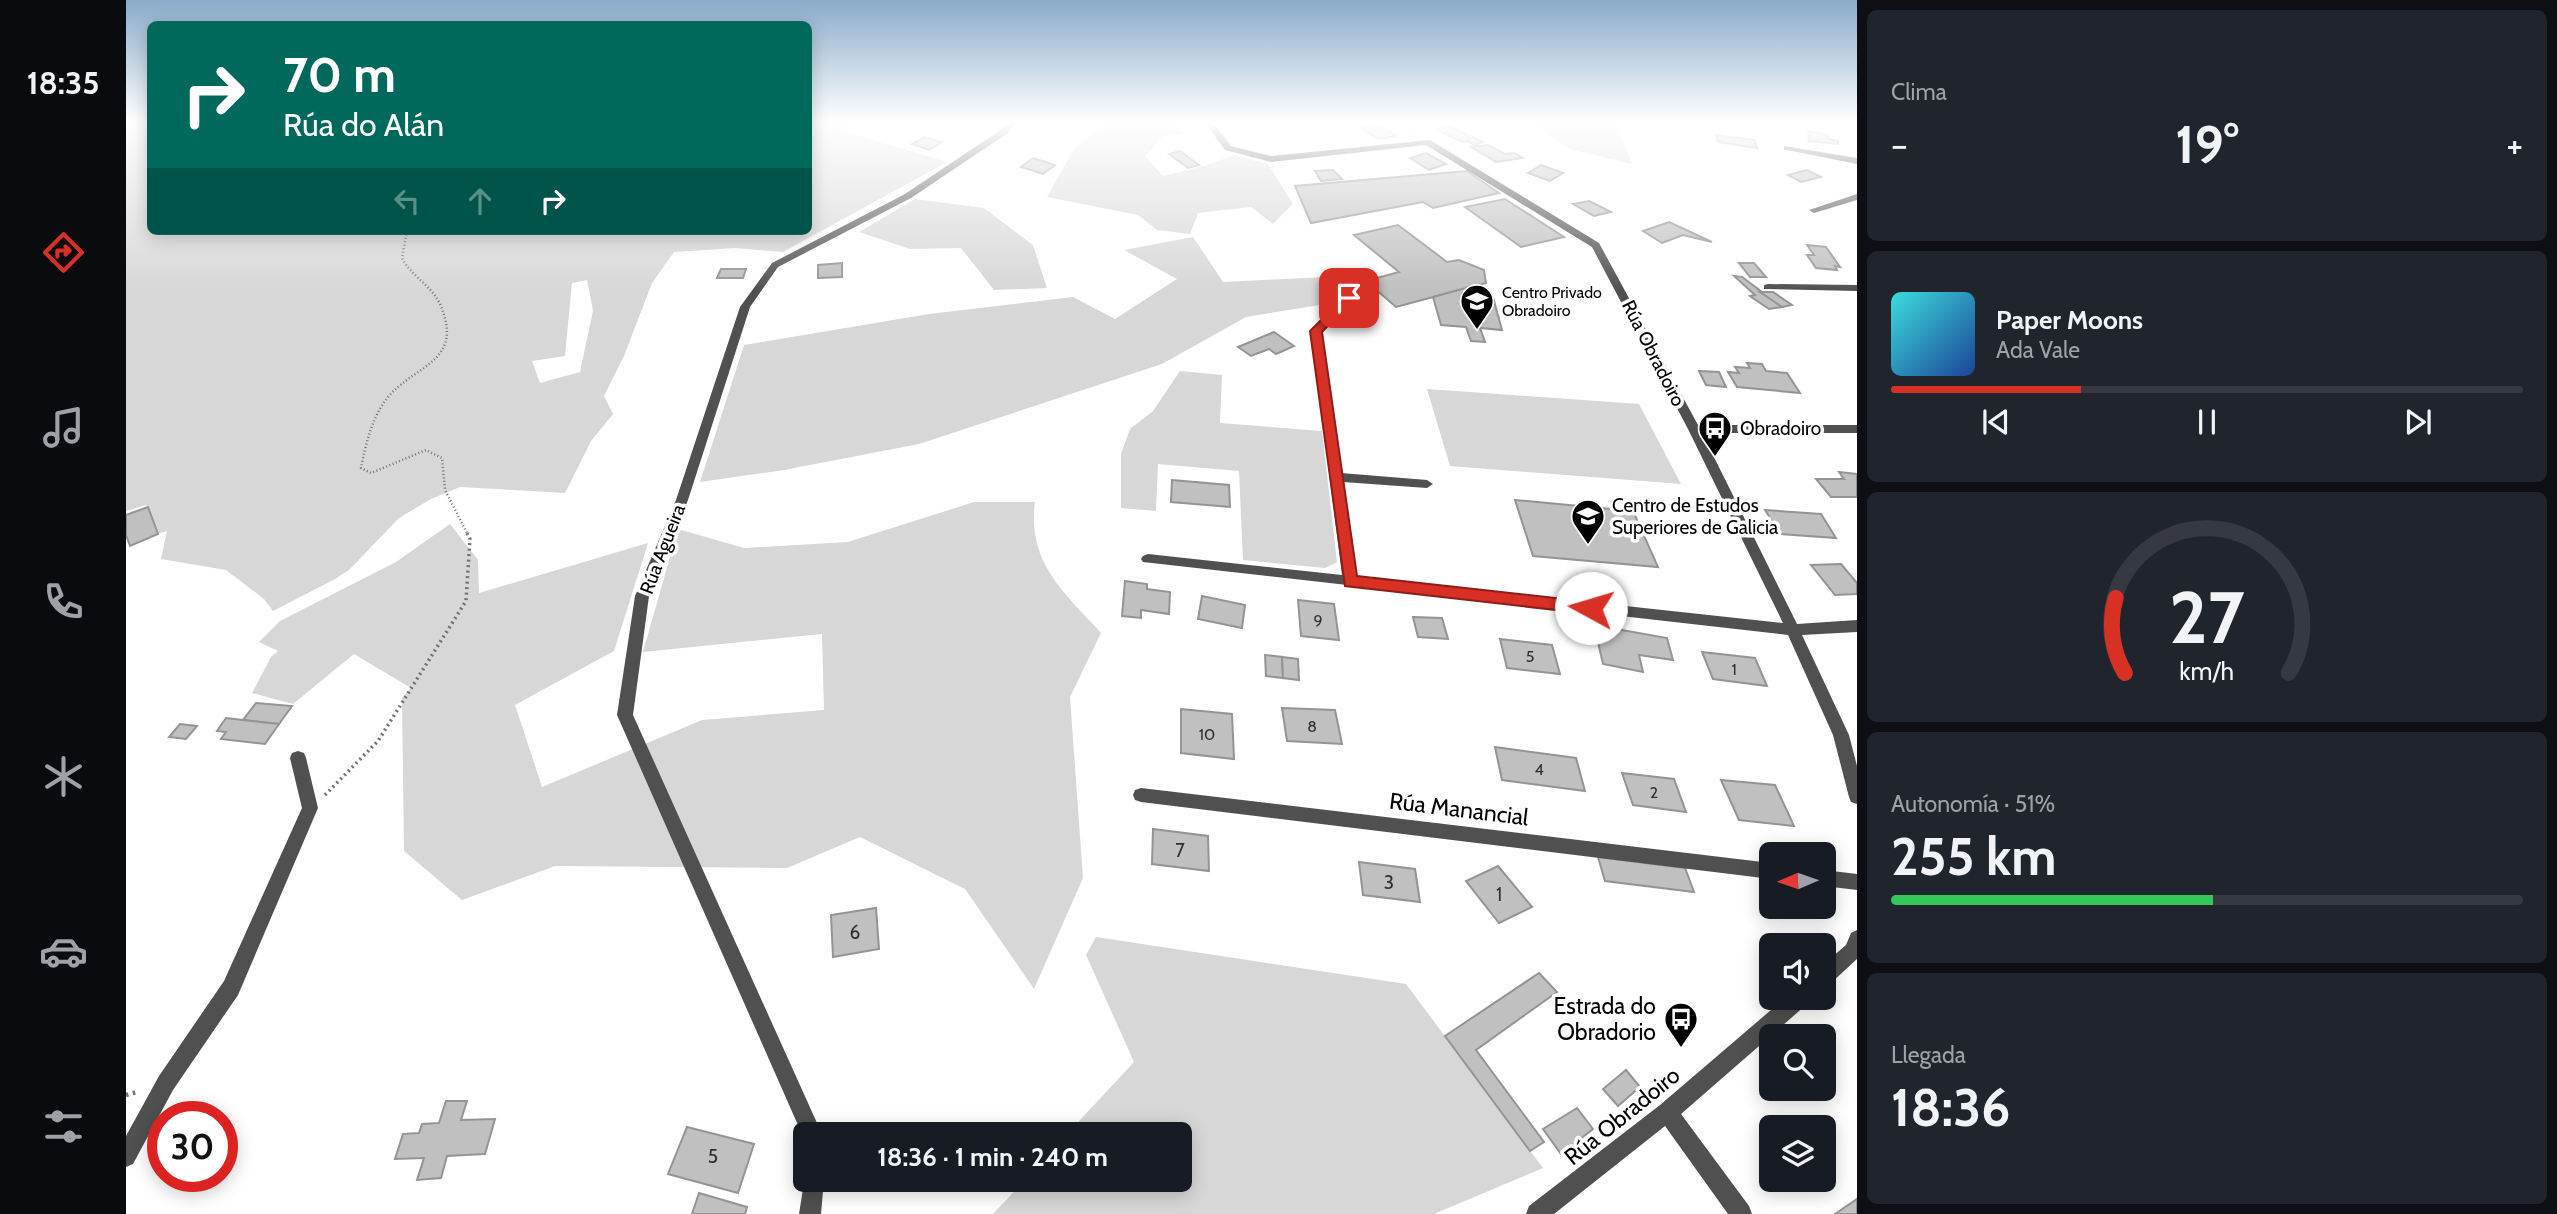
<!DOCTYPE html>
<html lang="es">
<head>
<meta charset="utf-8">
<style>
	:root { --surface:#171b24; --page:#20242c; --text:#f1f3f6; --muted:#9ea1a6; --line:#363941; --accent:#d93025 }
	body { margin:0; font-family:Cabin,sans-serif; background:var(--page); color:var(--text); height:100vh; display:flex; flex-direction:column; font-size:26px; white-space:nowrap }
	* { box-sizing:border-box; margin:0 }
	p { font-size:23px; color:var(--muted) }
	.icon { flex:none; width:38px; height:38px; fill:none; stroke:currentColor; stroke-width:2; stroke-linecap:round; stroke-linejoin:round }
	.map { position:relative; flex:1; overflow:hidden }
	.details { display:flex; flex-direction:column; gap:10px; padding:10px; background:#0d0f14; width:700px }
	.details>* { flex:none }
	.top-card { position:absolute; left:21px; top:21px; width:665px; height:214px; border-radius:10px; box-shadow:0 4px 18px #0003; background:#00695c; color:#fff; overflow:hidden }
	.needle { width:46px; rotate:268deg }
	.controls { position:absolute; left:1633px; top:842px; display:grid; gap:14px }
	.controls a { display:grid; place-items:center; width:77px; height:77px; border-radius:10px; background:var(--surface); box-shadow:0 4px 18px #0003; font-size:35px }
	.speed { position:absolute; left:21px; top:1101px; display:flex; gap:14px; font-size:35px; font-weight:700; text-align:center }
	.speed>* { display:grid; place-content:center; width:91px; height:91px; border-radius:50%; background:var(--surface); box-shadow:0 4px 18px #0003; line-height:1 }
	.speed .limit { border:10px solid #d22; background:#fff; color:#111 }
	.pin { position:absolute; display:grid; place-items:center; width:60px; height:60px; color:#fff; margin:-30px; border-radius:14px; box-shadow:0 4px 10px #0006 }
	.me { position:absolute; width:77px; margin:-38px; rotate:276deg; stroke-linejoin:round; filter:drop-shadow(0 0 5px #0008) }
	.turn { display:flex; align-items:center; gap:24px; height:147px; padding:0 21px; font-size:32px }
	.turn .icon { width:91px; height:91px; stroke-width:2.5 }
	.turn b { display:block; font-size:49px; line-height:60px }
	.lanes { display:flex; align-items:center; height:66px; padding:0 21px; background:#0003; justify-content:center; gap:35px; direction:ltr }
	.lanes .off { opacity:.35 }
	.big { font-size:52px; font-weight:700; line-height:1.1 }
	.details .tile { flex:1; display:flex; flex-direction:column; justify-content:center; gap:10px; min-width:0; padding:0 24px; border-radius:10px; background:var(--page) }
	.details .dial { align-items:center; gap:0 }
	.dial svg { height:182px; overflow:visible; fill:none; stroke:var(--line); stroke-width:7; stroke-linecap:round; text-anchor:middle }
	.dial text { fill:var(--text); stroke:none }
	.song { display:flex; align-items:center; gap:21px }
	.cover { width:84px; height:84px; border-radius:10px; background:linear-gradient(135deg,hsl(180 70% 55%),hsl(220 70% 35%)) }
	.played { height:7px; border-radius:4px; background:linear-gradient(90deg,var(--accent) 30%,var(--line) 30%) }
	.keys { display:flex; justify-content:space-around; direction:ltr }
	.heat { display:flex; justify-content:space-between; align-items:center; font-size:38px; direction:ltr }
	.charge { height:10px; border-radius:5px; background:linear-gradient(90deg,#34c759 51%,var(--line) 0) }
	.trip { position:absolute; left:667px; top:1122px; width:399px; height:70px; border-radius:10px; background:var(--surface); box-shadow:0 4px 18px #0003; font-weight:700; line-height:70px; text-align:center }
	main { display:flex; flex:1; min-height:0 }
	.menu { display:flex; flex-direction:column; width:126px; justify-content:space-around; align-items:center; background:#090b0e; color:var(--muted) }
	.menu .icon { width:49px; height:49px }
	.menu .current { color:var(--accent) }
	.menu b { font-size:32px; color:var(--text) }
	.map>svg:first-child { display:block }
	.green { fill:#d7d7d7; fill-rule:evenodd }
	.building { fill:#c0c0c0; stroke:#949494; stroke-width:2 }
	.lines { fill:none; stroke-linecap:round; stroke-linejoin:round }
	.path-far2 { stroke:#727272; stroke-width:2.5; stroke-dasharray:1 2.5; stroke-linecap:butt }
	.path-far1 { stroke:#727272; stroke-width:3.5; stroke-dasharray:2 3.5; stroke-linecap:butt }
	.path { stroke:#727272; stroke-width:4.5; stroke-dasharray:2.5 4.5; stroke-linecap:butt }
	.street { fill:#505050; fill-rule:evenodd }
	.route { fill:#d93025; stroke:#8d1f18; stroke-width:2 }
	.labels { text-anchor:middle; stroke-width:7; stroke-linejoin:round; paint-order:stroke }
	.far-poi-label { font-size:16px; fill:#000; stroke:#fff; text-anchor:start }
	.number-label { font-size:16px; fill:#303030 }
	.street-label { font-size:19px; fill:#000; stroke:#fff }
	.poi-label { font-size:19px; fill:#000; stroke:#fff; text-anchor:start }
	.near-number-label { font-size:19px; fill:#303030 }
	.near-street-label { font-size:23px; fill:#000; stroke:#fff }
	.near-poi-label { font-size:23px; fill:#000; stroke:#fff; text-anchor:end }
</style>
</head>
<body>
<main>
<nav class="menu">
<b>18:35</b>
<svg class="icon current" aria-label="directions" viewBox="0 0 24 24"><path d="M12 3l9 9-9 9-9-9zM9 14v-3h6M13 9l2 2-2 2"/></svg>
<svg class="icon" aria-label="music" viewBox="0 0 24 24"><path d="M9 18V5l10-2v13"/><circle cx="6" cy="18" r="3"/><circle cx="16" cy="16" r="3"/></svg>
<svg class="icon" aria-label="phone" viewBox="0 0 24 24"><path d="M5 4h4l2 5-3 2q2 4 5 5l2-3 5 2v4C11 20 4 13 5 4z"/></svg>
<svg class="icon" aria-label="climate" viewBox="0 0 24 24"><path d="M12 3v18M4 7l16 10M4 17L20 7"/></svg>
<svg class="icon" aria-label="car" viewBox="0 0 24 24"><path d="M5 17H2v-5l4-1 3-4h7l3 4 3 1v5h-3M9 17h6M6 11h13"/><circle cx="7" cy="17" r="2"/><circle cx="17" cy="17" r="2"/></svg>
<svg class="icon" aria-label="filters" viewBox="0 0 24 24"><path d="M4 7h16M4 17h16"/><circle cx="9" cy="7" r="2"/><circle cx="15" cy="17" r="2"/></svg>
</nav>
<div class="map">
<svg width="1731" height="1214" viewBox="0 0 1731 1214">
	<rect width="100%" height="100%" fill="#fff"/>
	<!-- green -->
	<g class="green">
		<path d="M0,121H24V231H682L683,121H728L717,131L821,162L657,252L609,248L548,252L526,283L498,356L478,396L487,414L465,441L439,493L334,487L305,499L273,518L223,570L209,579L147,611L138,599L100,570L35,559L41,531L32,534L20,505L0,511ZM461,280L467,311L454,372L414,383L406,361L439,356L446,283Z"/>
		<polygon points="1047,121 1060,134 1037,136 1019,156 1037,176 1082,165 1108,155 1142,164 1167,204 1147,224 1125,207 1072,213 1064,234 1031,230 1012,215 921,197 948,149 980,123"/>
		<polygon points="1403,121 1489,121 1506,164 1443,149"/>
		<polygon points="789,199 858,208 907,245 921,288 868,290 835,248 784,249 733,232"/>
		<polygon points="1067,237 1097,282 1199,277 1206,303 1120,317 1036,364 793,444 658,470 574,482 618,345 803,314 947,297 989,319 1051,279 998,250"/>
		<polygon points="1054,371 1096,375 1094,423 1196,431 1211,562 1199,568 1117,560 1113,471 1032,464 1030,511 995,508 995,454 1004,429 1027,411"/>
		<polygon points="1301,389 1513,404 1555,484 1324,466"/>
		<path d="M848,502H909C901,563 938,592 975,633L944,697L957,878L908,989L839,889L734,837L661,868L429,866L336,900L278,851L276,698L285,688L228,654L167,704L126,693L145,657L152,651L133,642L154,621L270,562L324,524L352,560L353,593L522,543L488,651L389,705L416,787L576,720L698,710L696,634L517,652L552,529L618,548L722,542Z"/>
		<polygon points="970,937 1280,984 1417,1168 1308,1214 867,1214 899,1180 1054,1180 1054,1134 941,1134 1008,1062 960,955"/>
	</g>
	<!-- building -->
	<g class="building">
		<polygon points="1253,124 1270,136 1251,139 1234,127"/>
		<polygon points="1323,126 1357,142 1348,145 1342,141 1337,142 1310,130"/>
		<polygon points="1682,131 1702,135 1703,139 1712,141 1712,144 1683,141"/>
		<polygon points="1590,135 1629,140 1631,148 1592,142"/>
		<polygon points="799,137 816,142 803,150 786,144"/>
		<polygon points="1362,145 1379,154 1388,153 1397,158 1370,162 1345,147"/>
		<polygon points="1054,151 1073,165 1062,168 1043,154"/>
		<polygon points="1300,153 1320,164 1303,170 1284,158"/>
		<polygon points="907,158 929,165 917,174 895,167"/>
		<polygon points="1415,165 1437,173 1424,181 1402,173"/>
		<polygon points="1207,170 1216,179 1195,181 1189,171"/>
		<polygon points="1681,170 1695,177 1675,182 1662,175"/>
		<polygon points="1341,171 1373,193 1307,208 1297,202 1185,223 1169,186"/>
		<polygon points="1379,199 1438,237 1395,247 1339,207"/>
		<polygon points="1463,201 1485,212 1468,216 1447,204"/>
		<polygon points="1543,222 1586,242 1557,235 1536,243 1517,231"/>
		<polygon points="1272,225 1321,262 1333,260 1358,270 1360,283 1270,307 1240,281 1273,272 1228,235"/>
		<polygon points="1681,245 1700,247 1714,267 1709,266 1711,270 1690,268 1681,255 1688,255"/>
		<polygon points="716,263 716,277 692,278 692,265"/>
		<polygon points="1613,263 1628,263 1640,277 1624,277"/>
		<polygon points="595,269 620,269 617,278 591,278"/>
		<polygon points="1608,276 1616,277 1656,307 1643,309 1624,296 1629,295"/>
		<polygon points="1347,286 1357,295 1367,297 1376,330 1354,328 1359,342 1345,341 1340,327 1315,325 1307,297"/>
		<polygon points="1634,292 1647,292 1666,305 1656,307"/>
		<polygon points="1148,332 1168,346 1150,354 1143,349 1125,356 1112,347"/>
		<polygon points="1621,363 1636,364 1640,371 1661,373 1674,393 1611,387 1602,372 1613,373 1609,367 1624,368"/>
		<polygon points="1573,371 1593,372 1600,387 1580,385"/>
		<polygon points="1713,472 1731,474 1731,497 1705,497 1690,479 1718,479"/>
		<polygon points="1046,480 1103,485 1104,507 1045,502"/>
		<polygon points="1389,500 1507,511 1532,567 1407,556"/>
		<polygon points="22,507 32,534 4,546 0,535 0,515"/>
		<polygon points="1639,510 1695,514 1710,538 1654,534"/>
		<polygon points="1715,564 1731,583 1731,594 1709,595 1685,565"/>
		<polygon points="999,581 1021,584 1021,589 1044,592 1043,614 1015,610 1015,618 996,616"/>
		<polygon points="1076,596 1119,605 1116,628 1072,619"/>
		<polygon points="1172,600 1208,604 1213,640 1175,636"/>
		<polygon points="1287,617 1316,618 1322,639 1292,637"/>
		<polygon points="1468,625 1541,638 1547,660 1513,655 1517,672 1477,664"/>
		<polygon points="1374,639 1426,645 1434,674 1381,668"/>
		<polygon points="1576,652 1629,658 1641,686 1587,679"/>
		<polygon points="1139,655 1156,657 1157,678 1140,676"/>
		<polygon points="1156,657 1172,659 1173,680 1157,678"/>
		<polygon points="130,703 166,706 153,724 117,720"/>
		<polygon points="1156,708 1209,710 1216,744 1161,741"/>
		<polygon points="1055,709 1106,714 1108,759 1055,753"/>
		<polygon points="100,718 117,720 153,724 139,744 95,739 100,732 91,731"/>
		<polygon points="54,724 71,726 60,739 43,737"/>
		<polygon points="1369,747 1450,758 1459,791 1376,780"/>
		<polygon points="1496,773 1548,779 1560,812 1507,805"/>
		<polygon points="1595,780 1649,785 1668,826 1613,820"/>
		<polygon points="1027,829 1082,836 1083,871 1026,864"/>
		<polygon points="1472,857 1559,868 1568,892 1479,881"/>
		<polygon points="1233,862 1289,869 1294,902 1237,895"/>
		<polygon points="1372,866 1406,907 1373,923 1340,881"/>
		<polygon points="750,908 753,949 707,957 705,915"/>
		<polygon points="1413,973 1431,992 1350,1050 1418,1142 1404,1151 1319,1036"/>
		<polygon points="1500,1070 1514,1087 1492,1106 1477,1089"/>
		<polygon points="320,1101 341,1101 335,1120 369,1119 359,1154 321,1156 315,1178 291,1180 298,1158 269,1159 277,1134 293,1133 296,1124 313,1123"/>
		<polygon points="1451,1108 1467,1129 1435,1154 1417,1129"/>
		<polygon points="561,1127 628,1144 612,1193 542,1174"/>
		<polygon points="573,1193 621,1207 619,1214 566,1214"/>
		<polygon points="1731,1199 1731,1214 1709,1214"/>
	</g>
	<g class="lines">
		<!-- path-far2 -->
		<g class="path-far2">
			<polyline points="1276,121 1289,131"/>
			<path d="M281,231L276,258C285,276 305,285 314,304C339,362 290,364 262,397C246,417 240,443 235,468L245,473L300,450L316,458L319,490L342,535"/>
		</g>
		<!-- path-far1 -->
		<polyline class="path-far1" points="199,795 252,741 340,601 344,539 341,533"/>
		<!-- path -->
		<polyline class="path" points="0,1095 11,1092"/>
		<!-- street -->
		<g class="street">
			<polygon points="883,121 892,121 882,133 785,198 652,267 624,307 562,500 523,596 507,715 696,1134 679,1134 679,1141 491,715 509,596 550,500 614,307 646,263 779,194 876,129"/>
			<polygon points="1078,121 1086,121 1105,146 1145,156 1304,140 1473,243 1572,425 1731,425 1731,433 1576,433 1671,624 1731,620 1731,632 1676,635 1723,735 1731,766 1731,804 1725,802 1723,797 1707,735 1662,635 1017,562 1015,559 1017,556 1022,554 1216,575 1185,331 1219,296 1223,295 1228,298 1227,300 1195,332 1215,473 1301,480 1307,484 1301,488 1217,482 1230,577 1657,623 1562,429 1466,247 1300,145 1145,162 1099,150"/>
			<polygon points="1658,146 1731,158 1731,164 1661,150 1658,150"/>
			<polygon points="1731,194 1731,200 1688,213 1683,210"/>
			<polygon points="1642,284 1731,285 1731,291 1638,289 1638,285"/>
			<polygon points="172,751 178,753 180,758 192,808 112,995 47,1090 7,1164 0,1167 0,1136 33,1076 98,981 176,808 164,758 166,753"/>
			<polygon points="1015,788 1645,863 1645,879 1015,802 1009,800 1007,795 1009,790"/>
			<polygon points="1698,870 1731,874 1731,890 1698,886"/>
			<polygon points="1731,930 1731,959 1705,983 1698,985 1698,964 1720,945 1725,933"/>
			<polygon points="1659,998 1682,998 1680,1005 1555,1114 1623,1206 1626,1214 1602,1214 1539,1126 1428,1214 1400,1214 1403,1206 1534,1105"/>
			<polygon points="679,1176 679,1180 698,1180 695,1214 673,1214"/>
		</g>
	</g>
	<!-- sky -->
	<linearGradient id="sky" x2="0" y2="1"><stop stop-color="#8aabca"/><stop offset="0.42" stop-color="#fff"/><stop offset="1" stop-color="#fff" stop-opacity="0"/></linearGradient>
	<rect width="1731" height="291" fill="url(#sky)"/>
	<!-- route -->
	<polygon class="route" points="1219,296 1228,298 1196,332 1231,576 1465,602 1473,608 1471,612 1465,614 1219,586 1184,331"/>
	<!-- icons -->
	<defs>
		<symbol id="university-pin" viewBox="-11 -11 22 30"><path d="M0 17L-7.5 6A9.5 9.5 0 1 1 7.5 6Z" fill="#000" stroke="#fff"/><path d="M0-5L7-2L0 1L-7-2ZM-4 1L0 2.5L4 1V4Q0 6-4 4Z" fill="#fff"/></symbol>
		<symbol id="bus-pin" viewBox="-11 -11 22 30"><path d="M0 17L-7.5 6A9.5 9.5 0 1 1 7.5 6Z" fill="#000" stroke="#fff"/><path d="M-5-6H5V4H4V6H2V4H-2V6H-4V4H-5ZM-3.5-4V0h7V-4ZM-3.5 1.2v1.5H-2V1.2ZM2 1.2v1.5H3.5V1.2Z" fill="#fff"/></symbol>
	</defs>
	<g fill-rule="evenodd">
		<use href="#university-pin" x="1332" y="282" width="38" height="52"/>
		<use href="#bus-pin" x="1570" y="409" width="38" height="52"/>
		<use href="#university-pin" x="1443" y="497" width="38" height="52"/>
		<use href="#bus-pin" x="1536" y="1000" width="38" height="52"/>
	</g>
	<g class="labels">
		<!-- far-poi labels -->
		<g class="far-poi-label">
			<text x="1376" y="298">Centro Privado<tspan x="1376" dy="18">Obradoiro</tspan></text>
		</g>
		<!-- number labels -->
		<g class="number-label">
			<text x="1192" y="626">9</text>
			<text x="1404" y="662">5</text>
			<text x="1608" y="675">1</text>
			<text x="1186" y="732">8</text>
			<text x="1081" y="740">10</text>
			<text x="1413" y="775">4</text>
			<text x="1528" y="798">2</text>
		</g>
		<!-- street labels -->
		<g class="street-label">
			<text transform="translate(1528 353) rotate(63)" y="7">Rúa Obradoiro</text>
			<text transform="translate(536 549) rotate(-69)" y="7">Rúa Agueira</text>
		</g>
		<!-- poi labels -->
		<g class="poi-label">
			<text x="1614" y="435">Obradoiro</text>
			<text x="1486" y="512">Centro de Estudos<tspan x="1486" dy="22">Superiores de Galicia</tspan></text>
		</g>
		<!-- near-number labels -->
		<g class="near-number-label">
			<text x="1054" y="857">7</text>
			<text x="1263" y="889">3</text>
			<text x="1373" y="901">1</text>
			<text x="729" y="939">6</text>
			<text x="587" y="1163">5</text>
		</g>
		<!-- near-street labels -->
		<g class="near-street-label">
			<text transform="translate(1333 809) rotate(7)" y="8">Rúa Manancial</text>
			<text transform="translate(1496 1116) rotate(-39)" y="8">Rúa Obradoiro</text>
		</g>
		<!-- near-poi labels -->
		<g class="near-poi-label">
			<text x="1530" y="1014">Estrada do<tspan x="1530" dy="26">Obradorio</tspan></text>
		</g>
	</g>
</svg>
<div class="controls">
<a><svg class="needle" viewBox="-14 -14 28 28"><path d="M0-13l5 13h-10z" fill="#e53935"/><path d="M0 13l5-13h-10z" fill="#9ea1a6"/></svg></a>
<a><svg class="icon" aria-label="sound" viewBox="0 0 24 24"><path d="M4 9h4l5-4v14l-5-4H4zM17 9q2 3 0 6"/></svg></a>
<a><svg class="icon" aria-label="search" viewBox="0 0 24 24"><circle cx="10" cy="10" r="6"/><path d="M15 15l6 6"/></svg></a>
<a><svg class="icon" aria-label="layers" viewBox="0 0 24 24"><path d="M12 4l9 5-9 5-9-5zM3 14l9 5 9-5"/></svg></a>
</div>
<div class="speed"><div class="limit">30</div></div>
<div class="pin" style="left:1223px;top:298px;background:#d93025"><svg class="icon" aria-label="arrive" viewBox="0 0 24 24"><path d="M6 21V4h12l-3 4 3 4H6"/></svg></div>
<svg class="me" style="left:1465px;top:608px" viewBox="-20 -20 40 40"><circle r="19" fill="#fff"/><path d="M0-13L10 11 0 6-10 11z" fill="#d93025"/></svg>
<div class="trip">18:36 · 1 min · 240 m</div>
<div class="top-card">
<div class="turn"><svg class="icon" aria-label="right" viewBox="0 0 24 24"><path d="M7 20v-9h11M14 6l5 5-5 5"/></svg><div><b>70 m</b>Rúa do Alán</div></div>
<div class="lanes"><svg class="icon off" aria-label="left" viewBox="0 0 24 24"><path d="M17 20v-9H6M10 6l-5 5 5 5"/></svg><svg class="icon off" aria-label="ahead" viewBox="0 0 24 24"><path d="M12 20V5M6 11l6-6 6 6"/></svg><svg class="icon" aria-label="right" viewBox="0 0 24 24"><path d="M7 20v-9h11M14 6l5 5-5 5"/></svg></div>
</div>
</div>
<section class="details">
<div class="tile"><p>Clima</p>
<div class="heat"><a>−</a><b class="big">19°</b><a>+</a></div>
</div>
<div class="tile">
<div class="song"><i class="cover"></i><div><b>Paper Moons</b><p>Ada Vale</p></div></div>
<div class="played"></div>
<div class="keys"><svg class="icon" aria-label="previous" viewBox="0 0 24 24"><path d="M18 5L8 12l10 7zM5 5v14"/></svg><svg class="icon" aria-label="pause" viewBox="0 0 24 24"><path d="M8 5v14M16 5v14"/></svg><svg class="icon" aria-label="next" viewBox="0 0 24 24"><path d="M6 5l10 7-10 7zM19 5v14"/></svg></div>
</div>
<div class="tile dial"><svg viewBox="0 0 100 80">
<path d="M14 69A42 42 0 1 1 86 69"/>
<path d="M14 69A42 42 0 0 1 10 36" stroke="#d93025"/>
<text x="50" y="56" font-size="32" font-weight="700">27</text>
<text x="50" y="72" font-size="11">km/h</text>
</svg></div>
<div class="tile"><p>Autonomía · 51%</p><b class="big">255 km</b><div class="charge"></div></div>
<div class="tile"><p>Llegada</p><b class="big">18:36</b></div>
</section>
</main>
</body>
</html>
